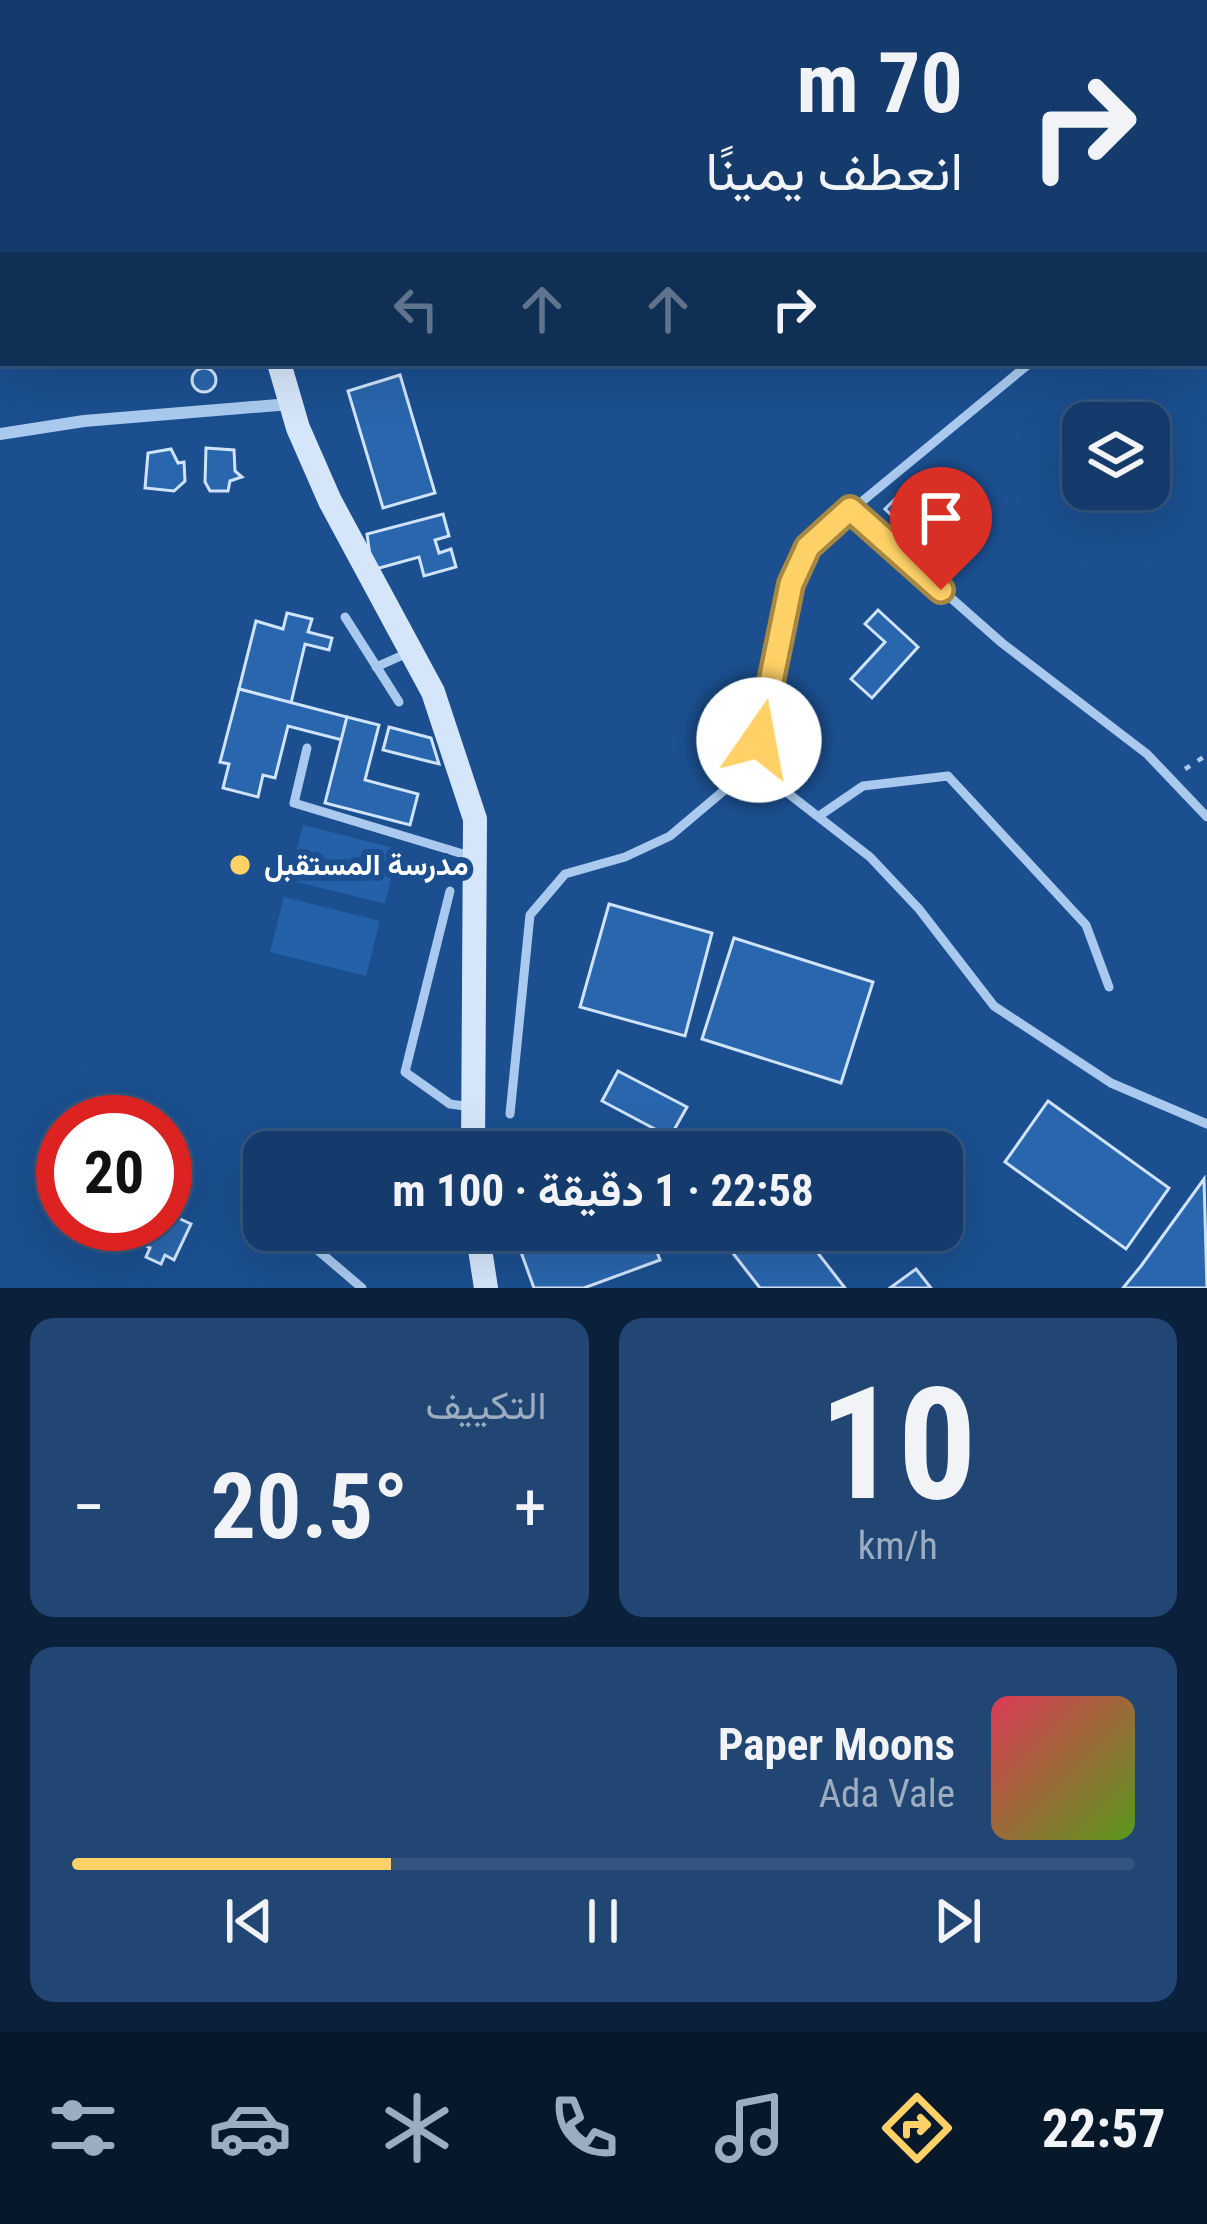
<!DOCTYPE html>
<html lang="ar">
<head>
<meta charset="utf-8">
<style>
	:root { --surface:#143b6b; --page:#214673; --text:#f1f3f6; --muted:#9dadc1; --line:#33557e; --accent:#ffd166 }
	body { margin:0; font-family:"Roboto Condensed",Vazirmatn,sans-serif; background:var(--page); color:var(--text); direction:rtl; height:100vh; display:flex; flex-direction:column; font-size:45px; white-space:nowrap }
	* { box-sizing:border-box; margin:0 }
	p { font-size:39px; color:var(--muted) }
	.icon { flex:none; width:66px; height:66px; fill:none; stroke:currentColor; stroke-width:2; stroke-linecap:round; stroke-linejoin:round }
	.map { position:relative; height:1288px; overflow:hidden; direction:ltr }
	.panel { display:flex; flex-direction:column; gap:30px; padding:30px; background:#0b203b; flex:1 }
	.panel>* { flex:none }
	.top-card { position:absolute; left:0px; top:0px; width:1209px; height:366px; box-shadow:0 12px 48px #0002,0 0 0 3px var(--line); direction:rtl; background:#143b6b; color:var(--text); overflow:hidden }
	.tools { position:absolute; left:1062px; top:402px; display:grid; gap:24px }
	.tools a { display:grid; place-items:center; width:108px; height:108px; border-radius:24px; background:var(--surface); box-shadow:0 12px 48px #0002,0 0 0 3px var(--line); font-size:60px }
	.speed { position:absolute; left:36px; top:1095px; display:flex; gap:24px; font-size:60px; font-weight:700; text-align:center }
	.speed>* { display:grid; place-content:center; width:156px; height:156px; border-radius:50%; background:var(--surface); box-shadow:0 12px 48px #0002,0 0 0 3px var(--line); line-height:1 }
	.speed .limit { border:18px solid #d22; background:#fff; color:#111 }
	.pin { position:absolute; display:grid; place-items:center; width:102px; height:102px; color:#fff; margin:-123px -51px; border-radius:50% 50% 50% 0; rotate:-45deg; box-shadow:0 0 12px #0007 }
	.pin .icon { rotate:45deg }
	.me { position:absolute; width:132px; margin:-66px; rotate:12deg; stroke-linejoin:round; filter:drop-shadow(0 0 9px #0008) }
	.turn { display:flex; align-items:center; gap:42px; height:252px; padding:0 48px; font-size:54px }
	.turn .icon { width:156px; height:156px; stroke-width:2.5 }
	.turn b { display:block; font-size:84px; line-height:102px }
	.lanes { display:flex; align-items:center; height:114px; padding:0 48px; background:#0003; justify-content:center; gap:60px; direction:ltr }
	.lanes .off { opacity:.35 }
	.big { font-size:90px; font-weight:700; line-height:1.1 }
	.panel .tile { flex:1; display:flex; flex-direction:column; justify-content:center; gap:18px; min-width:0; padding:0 42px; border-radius:24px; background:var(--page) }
	.panel .dial { align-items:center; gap:0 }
	.dial b { font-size:156px; line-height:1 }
	.song { display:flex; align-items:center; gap:36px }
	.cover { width:144px; height:144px; border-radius:18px; background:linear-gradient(135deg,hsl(350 70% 55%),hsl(90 70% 35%)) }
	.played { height:12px; border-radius:6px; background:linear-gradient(90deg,var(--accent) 30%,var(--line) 30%) }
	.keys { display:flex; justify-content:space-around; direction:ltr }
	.heat { display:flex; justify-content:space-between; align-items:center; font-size:66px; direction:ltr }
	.panel .tiles { flex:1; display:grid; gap:30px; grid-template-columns:1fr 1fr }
	.tile:last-child { grid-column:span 2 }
	.trip { position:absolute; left:243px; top:1131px; width:720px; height:120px; border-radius:24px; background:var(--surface); box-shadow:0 12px 48px #0002,0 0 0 3px var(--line); font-weight:700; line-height:120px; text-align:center; direction:rtl }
	.tab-bar { display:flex; height:192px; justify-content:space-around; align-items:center; background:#08182b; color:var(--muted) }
	.tab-bar .icon { width:84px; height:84px }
	.tab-bar .selected { color:var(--accent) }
	.tab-bar b { font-size:54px; color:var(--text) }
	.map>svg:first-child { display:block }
	.green { fill:#2461a8 }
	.building { fill:#2a66ad; stroke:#cfe3fa; stroke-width:3 }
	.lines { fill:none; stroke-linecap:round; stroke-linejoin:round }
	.path { stroke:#a9c9ee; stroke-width:4.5; stroke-dasharray:6 9; stroke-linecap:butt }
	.lane { stroke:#a9c9ee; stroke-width:9 }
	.street { stroke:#a9c9ee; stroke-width:12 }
	.secondary { stroke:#d6e6fa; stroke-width:24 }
	.route-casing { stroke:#a68842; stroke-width:30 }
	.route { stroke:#ffd166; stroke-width:21 }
	.poi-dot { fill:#ffd166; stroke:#1b4f8f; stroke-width:4.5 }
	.labels { text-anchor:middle; stroke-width:12; stroke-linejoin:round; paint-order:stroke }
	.poi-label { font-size:30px; font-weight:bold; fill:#fff; stroke:#1b4f8f; text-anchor:start }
</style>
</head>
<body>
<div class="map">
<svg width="1207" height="1288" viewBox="0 0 1207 1288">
	<rect width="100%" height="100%" fill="#1b4f8f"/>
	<!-- green -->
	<g class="green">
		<polygon points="303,825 398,849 385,904 289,880"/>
		<polygon points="284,897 380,921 366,976 270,952"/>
	</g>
	<!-- building -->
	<g class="building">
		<circle cx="204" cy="380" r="12"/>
		<polygon points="400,375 435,493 383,508 348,391"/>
		<polygon points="206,448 234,450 235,471 242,477 230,481 228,491 210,491 205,482"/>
		<polygon points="171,449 178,463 184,462 185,481 174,491 145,488 148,453"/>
		<polygon points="900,494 940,533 925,548 885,509"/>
		<polygon points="443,514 449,536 435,540 439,553 451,549 456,567 424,576 419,557 372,570 367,534"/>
		<polygon points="878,610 918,647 872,698 851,679 885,642 865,624"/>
		<polygon points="287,613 312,619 308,632 332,638 329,650 305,644 291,703 239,689 256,621 283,629"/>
		<polygon points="239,689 347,717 342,740 288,726 275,778 263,775 258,797 223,788 229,764 220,762"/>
		<polygon points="347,717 379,725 365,780 418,794 410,825 325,803"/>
		<polygon points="389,727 431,738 439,764 383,750"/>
		<polygon points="609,904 712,933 685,1036 580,1007"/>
		<polygon points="734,938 873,982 841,1083 702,1039"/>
		<polygon points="618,1071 687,1107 670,1137 602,1101"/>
		<polygon points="1048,1101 1169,1188 1126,1249 1005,1162"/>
		<polygon points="1204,1179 1207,1288 1123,1288 1141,1266"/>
		<polygon points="165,1212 191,1224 174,1260 165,1255 161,1264 146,1257 150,1248 140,1243 149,1224 165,1224"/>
		<polygon points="513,1230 649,1230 660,1260 584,1288 534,1288"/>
		<polygon points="741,1230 800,1230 845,1288 760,1288 725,1243"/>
		<polygon points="916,1269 931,1288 890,1288"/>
	</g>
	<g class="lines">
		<!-- path -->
		<g class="path">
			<polyline points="782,0 788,3"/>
			<polyline points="925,3 928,0"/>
			<polyline points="1185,769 1207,755"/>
		</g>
		<!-- lane -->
		<g class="lane">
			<polyline points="850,509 1002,643 1147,754 1207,817"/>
			<polyline points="345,617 399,702"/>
			<polyline points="376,667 410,652"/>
			<polyline points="307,748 294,803 473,857"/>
			<polyline points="753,766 870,857 919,909 994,1006 1111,1083 1207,1124"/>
			<polyline points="819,816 863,786 948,776 1086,925 1109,987"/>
			<polyline points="450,891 405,1072 450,1104 472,1107"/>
			<polyline points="510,1114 530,915 565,874 625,857 670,836 753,766 791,584 808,546 1030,363"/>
			<polyline points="294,1230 362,1288"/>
		</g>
		<!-- street -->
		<polyline class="street" points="0,434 84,421 290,404"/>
		<!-- secondary -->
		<g class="secondary">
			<polyline points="189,0 190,3"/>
			<polyline points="279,363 298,428 330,501 433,692 475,819 473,1152"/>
			<polyline points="477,1230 486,1288"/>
		</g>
	</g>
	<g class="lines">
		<defs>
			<polyline id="route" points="759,740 791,584 808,547 850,509 941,590"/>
		</defs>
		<!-- route casing -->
		<use href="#route" class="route-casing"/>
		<!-- route -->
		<use href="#route" class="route"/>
	</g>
	<!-- markers -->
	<circle class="poi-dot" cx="240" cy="865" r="12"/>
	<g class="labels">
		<!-- poi labels -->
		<g class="poi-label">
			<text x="264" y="875">مدرسة المستقبل</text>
		</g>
	</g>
</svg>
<div class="tools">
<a><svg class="icon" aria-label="layers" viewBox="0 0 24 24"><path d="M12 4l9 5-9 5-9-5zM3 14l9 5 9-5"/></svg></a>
</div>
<div class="speed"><div class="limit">20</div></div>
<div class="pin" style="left:941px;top:590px;background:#d93025"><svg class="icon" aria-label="arrive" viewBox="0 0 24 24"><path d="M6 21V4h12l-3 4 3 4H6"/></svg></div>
<svg class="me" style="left:759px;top:740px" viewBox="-20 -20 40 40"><circle r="19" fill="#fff"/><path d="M0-13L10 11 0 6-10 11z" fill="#ffd166"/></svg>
<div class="trip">22:58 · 1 دقيقة · 100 m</div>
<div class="top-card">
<div class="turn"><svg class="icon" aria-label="right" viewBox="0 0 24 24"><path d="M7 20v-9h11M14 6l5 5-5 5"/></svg><div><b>70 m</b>انعطف يمينًا</div></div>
<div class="lanes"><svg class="icon off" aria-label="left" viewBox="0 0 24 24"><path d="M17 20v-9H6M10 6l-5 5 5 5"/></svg><svg class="icon off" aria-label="ahead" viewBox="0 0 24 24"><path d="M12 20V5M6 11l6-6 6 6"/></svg><svg class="icon off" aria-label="ahead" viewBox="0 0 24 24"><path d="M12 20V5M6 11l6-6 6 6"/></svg><svg class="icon" aria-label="right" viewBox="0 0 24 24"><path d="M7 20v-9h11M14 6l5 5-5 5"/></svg></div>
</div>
</div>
<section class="panel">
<div class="tiles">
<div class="tile dial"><b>10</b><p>km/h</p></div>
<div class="tile"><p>التكييف</p>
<div class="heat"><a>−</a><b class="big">20.5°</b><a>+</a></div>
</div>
<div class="tile">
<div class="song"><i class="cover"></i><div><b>Paper Moons</b><p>Ada Vale</p></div></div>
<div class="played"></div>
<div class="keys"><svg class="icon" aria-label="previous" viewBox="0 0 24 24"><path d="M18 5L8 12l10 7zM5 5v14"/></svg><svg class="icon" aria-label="pause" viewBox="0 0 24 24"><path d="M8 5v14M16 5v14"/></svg><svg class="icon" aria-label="next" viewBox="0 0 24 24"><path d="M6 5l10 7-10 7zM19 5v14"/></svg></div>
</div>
</div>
</section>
<nav class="tab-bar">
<b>22:57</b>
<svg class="icon selected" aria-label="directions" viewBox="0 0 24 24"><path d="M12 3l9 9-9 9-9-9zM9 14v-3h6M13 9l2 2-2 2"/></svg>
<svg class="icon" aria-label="music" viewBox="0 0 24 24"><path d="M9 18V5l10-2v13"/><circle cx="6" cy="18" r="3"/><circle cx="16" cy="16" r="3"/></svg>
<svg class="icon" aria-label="phone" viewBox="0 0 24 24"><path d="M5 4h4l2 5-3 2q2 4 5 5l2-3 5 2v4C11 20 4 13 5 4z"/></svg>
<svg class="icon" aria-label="climate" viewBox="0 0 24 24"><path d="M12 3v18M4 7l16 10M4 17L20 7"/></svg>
<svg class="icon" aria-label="car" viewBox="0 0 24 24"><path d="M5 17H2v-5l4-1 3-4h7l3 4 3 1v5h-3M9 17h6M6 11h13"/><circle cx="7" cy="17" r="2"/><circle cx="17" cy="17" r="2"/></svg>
<svg class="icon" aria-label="filters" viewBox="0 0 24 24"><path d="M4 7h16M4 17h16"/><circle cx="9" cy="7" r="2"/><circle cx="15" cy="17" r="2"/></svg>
</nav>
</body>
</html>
